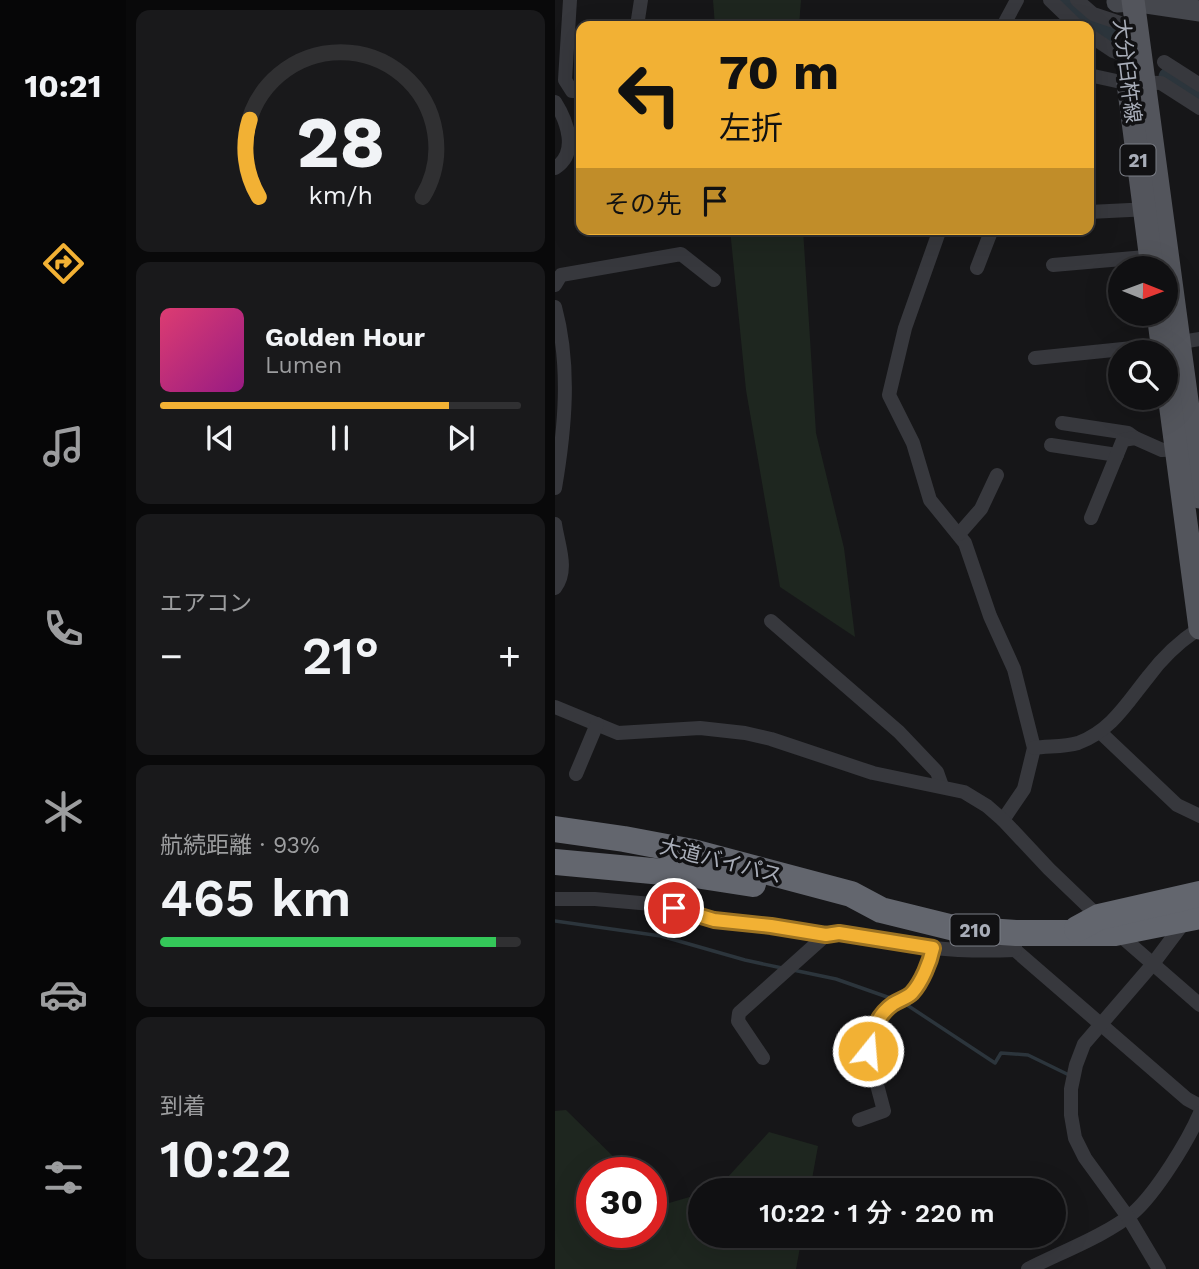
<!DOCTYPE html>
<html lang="ja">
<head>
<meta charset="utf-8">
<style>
	:root { --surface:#101012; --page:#19191b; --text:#f1f3f6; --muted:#9c9d9f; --line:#303032; --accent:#f2b134 }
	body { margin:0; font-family:"Work Sans","Noto Sans JP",sans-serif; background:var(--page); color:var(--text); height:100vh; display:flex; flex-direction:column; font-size:26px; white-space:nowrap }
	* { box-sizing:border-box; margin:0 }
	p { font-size:23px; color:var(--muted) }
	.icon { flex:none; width:38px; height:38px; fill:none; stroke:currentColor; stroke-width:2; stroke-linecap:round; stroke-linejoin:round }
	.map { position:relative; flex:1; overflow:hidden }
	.side { display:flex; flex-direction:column; gap:10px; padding:10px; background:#09090a; width:429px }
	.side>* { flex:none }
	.banner { position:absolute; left:21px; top:21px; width:518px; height:214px; border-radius:14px; box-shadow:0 7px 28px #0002,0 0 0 2px var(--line); background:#f2b134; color:#111; overflow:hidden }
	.needle { width:46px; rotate:91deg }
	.buttons { position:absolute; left:553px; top:256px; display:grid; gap:14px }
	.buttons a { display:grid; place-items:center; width:70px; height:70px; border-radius:50%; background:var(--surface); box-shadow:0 7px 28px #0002,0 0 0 2px var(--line); font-size:35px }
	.speed { position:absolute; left:21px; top:1157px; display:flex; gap:14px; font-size:35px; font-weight:700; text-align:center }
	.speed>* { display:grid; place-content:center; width:91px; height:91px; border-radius:50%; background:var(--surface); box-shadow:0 7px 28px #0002,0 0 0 2px var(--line); line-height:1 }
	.speed .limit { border:10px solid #d22; background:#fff; color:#111 }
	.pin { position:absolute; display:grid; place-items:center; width:60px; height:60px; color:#fff; margin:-30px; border:4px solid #fff; border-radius:50%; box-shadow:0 2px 7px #0007 }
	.me { position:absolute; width:77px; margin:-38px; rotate:17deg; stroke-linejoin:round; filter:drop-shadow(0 0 5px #0008) }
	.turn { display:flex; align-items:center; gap:24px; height:147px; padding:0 28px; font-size:32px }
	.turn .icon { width:91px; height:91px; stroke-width:2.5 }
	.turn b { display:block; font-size:49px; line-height:60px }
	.then { display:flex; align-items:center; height:66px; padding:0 28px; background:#0003; gap:14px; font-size:26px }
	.big { font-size:52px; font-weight:600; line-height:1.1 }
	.side .widget { flex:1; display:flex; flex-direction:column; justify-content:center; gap:10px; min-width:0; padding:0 24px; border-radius:14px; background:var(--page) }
	.side .dial { align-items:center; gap:0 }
	.dial svg { height:182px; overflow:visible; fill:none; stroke:var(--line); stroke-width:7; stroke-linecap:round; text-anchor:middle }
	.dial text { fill:var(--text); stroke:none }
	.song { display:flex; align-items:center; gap:21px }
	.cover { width:84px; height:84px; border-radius:10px; background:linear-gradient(135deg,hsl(340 70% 55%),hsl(310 70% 35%)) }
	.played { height:7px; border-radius:4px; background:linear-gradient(90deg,var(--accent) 80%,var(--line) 80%) }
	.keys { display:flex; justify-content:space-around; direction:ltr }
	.heat { display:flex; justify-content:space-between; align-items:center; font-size:38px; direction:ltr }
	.charge { height:10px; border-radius:5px; background:linear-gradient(90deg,#34c759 93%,var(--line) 0) }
	.trip { position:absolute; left:133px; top:1178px; width:378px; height:70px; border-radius:35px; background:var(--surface); box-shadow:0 7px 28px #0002,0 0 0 2px var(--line); font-weight:600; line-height:70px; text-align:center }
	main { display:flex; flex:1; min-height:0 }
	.tabs { display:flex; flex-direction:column; width:126px; justify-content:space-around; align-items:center; background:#060607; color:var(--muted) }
	.tabs .icon { width:49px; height:49px }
	.tabs .on { color:var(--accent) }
	.tabs b { font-size:32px; color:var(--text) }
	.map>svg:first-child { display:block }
	.green { fill:#1e261f }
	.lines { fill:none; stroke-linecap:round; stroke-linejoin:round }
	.stream { stroke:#2c353c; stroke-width:3.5 }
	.river { stroke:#2c353c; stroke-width:21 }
	.street { stroke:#37383d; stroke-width:14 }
	.secondary { stroke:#45474d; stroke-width:21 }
	.primary { stroke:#53555c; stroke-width:23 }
	.highway { stroke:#63666e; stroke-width:26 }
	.route-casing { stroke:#9d7322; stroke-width:18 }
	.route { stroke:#f2b134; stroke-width:12 }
	.labels { text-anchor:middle; stroke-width:7; stroke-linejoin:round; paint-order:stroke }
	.shield { fill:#111113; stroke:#7b7e86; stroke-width:2 }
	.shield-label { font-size:19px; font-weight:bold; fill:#a8adb8 }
	.street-label { font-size:21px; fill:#a8adb8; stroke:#111113 }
</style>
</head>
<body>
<main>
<nav class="tabs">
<b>10:21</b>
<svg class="icon on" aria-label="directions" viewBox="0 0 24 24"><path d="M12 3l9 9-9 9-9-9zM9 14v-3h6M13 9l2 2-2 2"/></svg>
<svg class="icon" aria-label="music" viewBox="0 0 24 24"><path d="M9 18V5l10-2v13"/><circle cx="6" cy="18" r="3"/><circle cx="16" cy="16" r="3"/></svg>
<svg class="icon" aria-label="phone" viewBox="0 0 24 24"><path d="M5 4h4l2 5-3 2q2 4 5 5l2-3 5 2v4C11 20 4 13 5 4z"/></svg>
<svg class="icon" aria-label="climate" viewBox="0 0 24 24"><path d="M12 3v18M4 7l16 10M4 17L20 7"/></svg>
<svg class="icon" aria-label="car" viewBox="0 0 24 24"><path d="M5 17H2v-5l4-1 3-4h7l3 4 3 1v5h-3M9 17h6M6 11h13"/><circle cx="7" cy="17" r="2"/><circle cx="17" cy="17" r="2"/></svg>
<svg class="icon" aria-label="filters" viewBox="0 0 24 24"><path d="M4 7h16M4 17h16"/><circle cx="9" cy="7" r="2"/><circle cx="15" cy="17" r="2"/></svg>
</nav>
<section class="side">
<div class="widget dial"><svg viewBox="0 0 100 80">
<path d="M14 69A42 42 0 1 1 86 69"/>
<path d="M14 69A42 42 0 0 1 10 35" stroke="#f2b134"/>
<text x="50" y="56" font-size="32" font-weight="700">28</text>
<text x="50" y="72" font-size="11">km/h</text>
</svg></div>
<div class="widget">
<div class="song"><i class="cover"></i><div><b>Golden Hour</b><p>Lumen</p></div></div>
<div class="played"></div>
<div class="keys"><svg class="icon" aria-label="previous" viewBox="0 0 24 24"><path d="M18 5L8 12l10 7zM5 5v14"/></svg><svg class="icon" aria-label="pause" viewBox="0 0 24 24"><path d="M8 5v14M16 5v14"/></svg><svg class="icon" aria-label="next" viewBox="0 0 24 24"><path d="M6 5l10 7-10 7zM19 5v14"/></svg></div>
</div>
<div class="widget"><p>エアコン</p>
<div class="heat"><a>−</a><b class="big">21°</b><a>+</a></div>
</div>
<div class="widget"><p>航続距離 · 93%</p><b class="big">465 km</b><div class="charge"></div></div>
<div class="widget"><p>到着</p><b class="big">10:22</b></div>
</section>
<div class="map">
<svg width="645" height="1269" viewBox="0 0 645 1269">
	<rect width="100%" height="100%" fill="#161618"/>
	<!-- green -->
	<g class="green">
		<polygon points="158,0 246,0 244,26 160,26"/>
		<polygon points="175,229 248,229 261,433 289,548 300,637 225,587 191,390"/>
		<polygon points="11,1110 74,1172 37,1172 37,1232 96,1232 96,1194 107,1205 145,1194 145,1236 247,1236 241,1269 0,1269 0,1111"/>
		<polygon points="214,1132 263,1146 255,1190 161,1190"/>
	</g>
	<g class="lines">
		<!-- stream -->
		<g class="stream">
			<polyline points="0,921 106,936 190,960 227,968"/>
			<polyline points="238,970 281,979 338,999"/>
			<polyline points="349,1003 440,1063 446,1053 473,1055 514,1075"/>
		</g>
		<!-- river -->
		<g class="river">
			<polyline points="506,0 520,15 554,37"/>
			<polyline points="614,77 645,99"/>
		</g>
		<!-- street -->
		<g class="street">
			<polyline points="15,0 10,80 17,91 26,91"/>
			<polyline points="495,0 522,26"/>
			<polyline points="522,0 538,14 565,23"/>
			<polyline points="82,26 86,0"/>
			<polyline points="448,26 462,0"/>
			<polyline points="534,35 558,51 569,55"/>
			<polyline points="609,62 645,85"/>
			<polyline points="534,75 566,82 606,83 645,108"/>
			<path d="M0,102C12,121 24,153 0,168"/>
			<polyline points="534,212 595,209"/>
			<polyline points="385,229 350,328 334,395 358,443 375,500 410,543 435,616 459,669 479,748 469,789 448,820"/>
			<polyline points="498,265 602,256"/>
			<polyline points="422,268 437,229"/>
			<polyline points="0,285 6,275 126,254 159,280"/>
			<path d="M0,307C16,366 10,429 0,488"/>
			<polyline points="480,358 607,345 645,339"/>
			<polyline points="507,423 573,433 580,438"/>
			<polyline points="496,445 562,455"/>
			<polyline points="536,518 568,440 580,438 607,450 626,449"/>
			<path d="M0,524C3,545 14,570 0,588"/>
			<polyline points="404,534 426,509 442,475"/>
			<polyline points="216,621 344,732 382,772 387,786"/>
			<polyline points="0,707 63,733 145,728 190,733 216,739 318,773 409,792 432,806 448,820 494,869 544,917 645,1005"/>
			<polyline points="545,732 622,805 645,816"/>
			<path d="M479,748C493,746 510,747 523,743C556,731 572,703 593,677C607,658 625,641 645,628"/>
			<polyline points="21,774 42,724"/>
			<polyline points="0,899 40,899 108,905 159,920 216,926 271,935"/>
			<polyline points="460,942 460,950 632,1099 645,1106"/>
			<path d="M208,1058L183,1021L184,1013L271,935C287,930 356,946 378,948C406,951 432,951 460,950"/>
			<polyline points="304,1120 329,1111 313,1051 317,1032 324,1017 336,1006 357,993 375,961 378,948"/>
			<path d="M473,1269C504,1253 552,1235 578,1213C601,1193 633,1141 645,1113"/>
			<polyline points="604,1269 573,1217 530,1158 520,1138 516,1115 516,1089 521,1065 529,1044 597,965 630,921"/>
		</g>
		<!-- secondary -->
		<polyline class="secondary" points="562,2 578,1 645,11"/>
		<!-- primary -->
		<g class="primary">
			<polyline points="578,0 645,497"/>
			<polyline points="573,83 597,268"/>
			<polyline points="603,313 608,352"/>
			<polyline points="611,372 645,628"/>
		</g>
		<!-- highway -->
		<g class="highway">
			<polyline points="0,829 69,839 138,852 296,894 326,910 403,929 461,933 560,933 645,916"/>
			<polyline points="0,862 140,875 198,884"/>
			<polyline points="522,929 544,917 645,894"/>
		</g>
	</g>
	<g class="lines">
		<defs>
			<path id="route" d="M119,908L159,920L216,926L271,935L284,933L378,948C375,962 367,982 357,993C352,998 344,1000 338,1004C321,1016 317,1032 313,1051"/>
		</defs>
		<!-- route casing -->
		<use href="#route" class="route-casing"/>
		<!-- route -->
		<use href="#route" class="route"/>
	</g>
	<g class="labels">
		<!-- shield labels -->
		<g class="shield">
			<rect x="565.5" y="144.5" width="35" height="31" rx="5"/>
			<rect x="395.5" y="914.5" width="49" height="31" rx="5"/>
		</g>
		<g class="shield-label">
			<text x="583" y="167">21</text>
			<text x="420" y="937">210</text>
		</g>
		<!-- street labels -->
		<g class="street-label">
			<text transform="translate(572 71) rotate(83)" y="7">大分臼杵線</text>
			<text transform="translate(166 861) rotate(14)" y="7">大道バイパス</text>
		</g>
	</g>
</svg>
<div class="buttons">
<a><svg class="needle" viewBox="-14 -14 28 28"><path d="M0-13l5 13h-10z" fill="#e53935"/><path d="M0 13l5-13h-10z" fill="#9c9d9f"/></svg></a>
<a><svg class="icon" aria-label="search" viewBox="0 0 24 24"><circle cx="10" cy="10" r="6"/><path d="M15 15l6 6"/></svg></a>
</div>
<div class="speed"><div class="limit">30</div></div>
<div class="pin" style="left:119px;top:908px;background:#d93025"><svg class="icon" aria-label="arrive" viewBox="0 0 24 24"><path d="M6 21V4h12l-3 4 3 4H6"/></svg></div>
<svg class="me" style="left:313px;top:1051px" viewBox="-20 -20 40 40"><circle r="17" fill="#f2b134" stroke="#fff" stroke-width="3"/><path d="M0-11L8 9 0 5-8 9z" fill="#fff"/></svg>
<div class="trip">10:22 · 1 分 · 220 m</div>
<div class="banner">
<div class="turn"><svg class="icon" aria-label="left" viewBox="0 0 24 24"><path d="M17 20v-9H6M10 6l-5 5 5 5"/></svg><div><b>70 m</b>左折</div></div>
<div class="then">その先<svg class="icon" aria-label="arrive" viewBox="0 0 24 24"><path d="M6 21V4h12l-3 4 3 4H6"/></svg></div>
</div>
</div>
</main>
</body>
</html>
